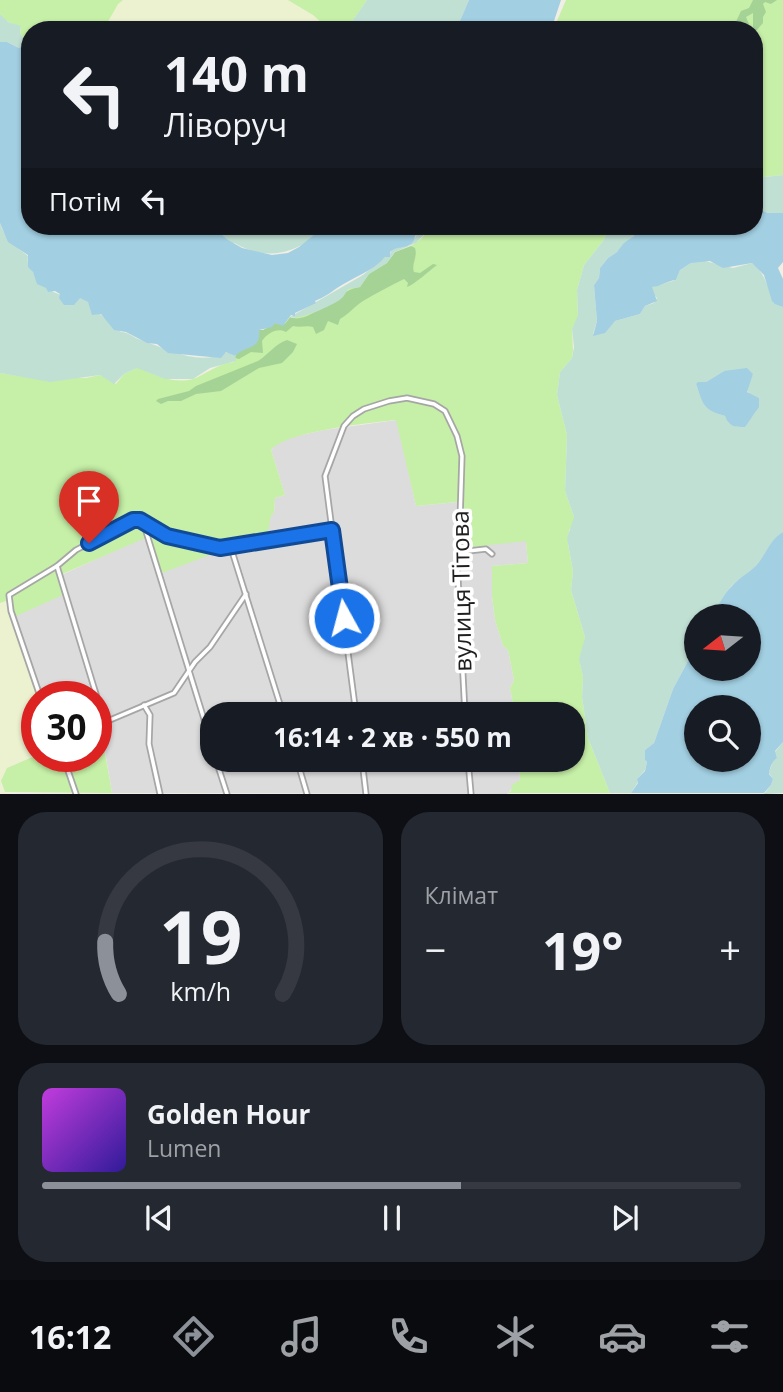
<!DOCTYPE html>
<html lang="uk">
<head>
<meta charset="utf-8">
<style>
	:root { --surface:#171b24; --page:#242831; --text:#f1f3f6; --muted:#9ea1a6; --line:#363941; --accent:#8c9099 }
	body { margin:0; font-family:"Open Sans",sans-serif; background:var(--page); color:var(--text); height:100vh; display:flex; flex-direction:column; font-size:26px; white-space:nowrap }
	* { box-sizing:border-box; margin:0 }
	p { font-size:23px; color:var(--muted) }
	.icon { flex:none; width:38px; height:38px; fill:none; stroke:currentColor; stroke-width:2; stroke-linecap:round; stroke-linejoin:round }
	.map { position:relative; height:794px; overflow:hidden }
	.drawer { display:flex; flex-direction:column; gap:18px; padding:18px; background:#0d0f14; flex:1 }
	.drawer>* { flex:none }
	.guide { position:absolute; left:21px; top:21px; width:742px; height:214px; border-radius:28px; box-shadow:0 2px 5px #0004; background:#171b24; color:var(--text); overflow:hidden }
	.needle { width:46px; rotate:253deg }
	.tools { position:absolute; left:684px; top:604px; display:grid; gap:14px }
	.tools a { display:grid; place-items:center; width:77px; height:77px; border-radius:50%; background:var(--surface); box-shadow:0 2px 5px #0004; font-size:35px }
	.speed { position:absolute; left:21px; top:681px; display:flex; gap:14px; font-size:35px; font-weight:700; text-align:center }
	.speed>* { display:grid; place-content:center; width:91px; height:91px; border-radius:50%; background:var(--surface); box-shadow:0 2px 5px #0004; line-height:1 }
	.speed .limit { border:10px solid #d22; background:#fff; color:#111 }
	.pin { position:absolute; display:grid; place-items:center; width:60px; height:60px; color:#fff; margin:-72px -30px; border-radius:50% 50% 50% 0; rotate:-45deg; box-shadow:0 0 7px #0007 }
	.pin .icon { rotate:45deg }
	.me { position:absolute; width:77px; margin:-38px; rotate:353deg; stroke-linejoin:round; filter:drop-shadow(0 0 5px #0008) }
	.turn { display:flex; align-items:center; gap:24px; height:147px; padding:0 28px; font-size:32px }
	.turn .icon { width:91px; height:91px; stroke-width:2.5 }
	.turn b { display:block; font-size:49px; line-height:60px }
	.then { display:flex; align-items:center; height:66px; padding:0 28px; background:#0003; gap:14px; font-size:26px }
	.big { font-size:52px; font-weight:700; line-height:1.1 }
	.drawer .widget { flex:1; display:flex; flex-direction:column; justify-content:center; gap:10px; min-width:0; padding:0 24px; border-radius:28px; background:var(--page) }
	.drawer .dial { align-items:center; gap:0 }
	.dial svg { height:182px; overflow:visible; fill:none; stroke:var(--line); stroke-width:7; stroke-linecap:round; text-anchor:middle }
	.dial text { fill:var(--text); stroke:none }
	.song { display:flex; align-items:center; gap:21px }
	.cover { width:84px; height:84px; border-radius:10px; background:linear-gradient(135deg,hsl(290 70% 55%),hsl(250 70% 35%)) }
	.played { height:7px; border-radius:4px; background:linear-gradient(90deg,var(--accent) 60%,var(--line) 60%) }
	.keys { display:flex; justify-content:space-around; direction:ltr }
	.heat { display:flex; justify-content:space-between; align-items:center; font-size:38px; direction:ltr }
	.drawer .tiles { flex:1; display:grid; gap:18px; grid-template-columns:1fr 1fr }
	.widget:last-child { grid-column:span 2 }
	.trip { position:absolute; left:200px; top:702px; width:385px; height:70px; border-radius:28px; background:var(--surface); box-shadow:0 2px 5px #0004; font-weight:700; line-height:70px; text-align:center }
	.tab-bar { display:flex; height:112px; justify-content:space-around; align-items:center; background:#090b0e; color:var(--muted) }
	.tab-bar .icon { width:49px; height:49px }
	.tab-bar .active { color:var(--accent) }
	.tab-bar b { font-size:32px; color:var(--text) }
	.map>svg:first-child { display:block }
	.residential { fill:#dddcdc }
	.farmland { fill:#ecf1cf }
	.grass { fill:#c6efa7 }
	.forest { fill:#a5d396 }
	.wetland { fill:#c1e0d4; fill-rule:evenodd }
	.water { fill:#a2cfe2; fill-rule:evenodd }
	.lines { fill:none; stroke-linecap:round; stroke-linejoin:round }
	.street-casing { stroke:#a6a6a6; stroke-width:7 }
	.street { stroke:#fff; stroke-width:3.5 }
	.route-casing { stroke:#114b97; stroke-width:18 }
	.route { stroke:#1a73e8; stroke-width:12 }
	.labels { text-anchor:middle; stroke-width:7; stroke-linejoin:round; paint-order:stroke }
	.street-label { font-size:24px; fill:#1f1f1f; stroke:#fff }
</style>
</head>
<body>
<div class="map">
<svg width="783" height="794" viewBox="0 0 783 794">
	<rect width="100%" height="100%" fill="#f1eee5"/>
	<!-- residential -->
	<polygon class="residential" points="397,420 416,506 458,502 462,548 526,540 528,563 492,566 492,596 495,620 503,646 508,650 514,680 510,688 515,714 212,714 212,760 519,760 520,780 507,794 112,793 96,696 41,696 14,616 64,594 59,576 150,535 162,573 274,513 275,498 285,495 271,450 276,444 288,438 324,430"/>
	<!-- farmland -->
	<g class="farmland">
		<polygon points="115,0 288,0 313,15 330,30 158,30 158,21 153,30 97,30"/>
		<polygon points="4,600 38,696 37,755 10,766 4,773 1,785 4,792 9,794 0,793 0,603"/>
	</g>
	<!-- grass -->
	<g class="grass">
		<polygon points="0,0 123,0 118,4 106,25 107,30 30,30 30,41 26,42 20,33 21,27 6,21 0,14"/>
		<polygon points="288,0 367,0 346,30 330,30 313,15"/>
		<polygon points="566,0 783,0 783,175 754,178 754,30 553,30"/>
		<path d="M432,226H611L603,241L584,265L577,290L578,318L572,329L573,351L572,358L560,372L557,395L567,435L565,491L574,517V523L569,530L568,544L573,571L571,590L585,637L580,663L583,677L582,697L588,738L610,793H507L511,791L512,785L520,780L519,760H572V714H515L510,688L514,680L508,650L503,646L495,620L492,596V566L528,563L526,541L462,548L457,502L416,506L396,420C370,423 286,431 271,450L285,495L275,498L274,513L271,515L267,538L239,544L162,573L150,536L60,575L65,594L14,617L41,696H38L6,601L0,603V373L31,378H86L100,375L116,384L124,374L139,367C156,376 174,384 193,379C207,374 216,364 234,362L235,356L258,337L289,320L290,317L292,319L411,246L421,239Z"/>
		<polygon points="97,707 112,793 5,792 1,781 7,768 37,755 96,756"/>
	</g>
	<!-- forest -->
	<g class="forest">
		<polygon points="753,0 777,0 771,4 765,2 763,4 766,12 763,17 763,23 756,31 753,30 753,13 746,17 749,24 747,30 732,30 741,11 749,8"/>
		<path d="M411,246L415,248C418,257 411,264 414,272L420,273L433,264L437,265C429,271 415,284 407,287L408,283L404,279C390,286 376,293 363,301C355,306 349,314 340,319L338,325L328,321L324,330L316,334L313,327C307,325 300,328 293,326L286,332C278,327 267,333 262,341L263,353L251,352L239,359L235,358L237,352C249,348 260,344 259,330H263L275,323L285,324L290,317C309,326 339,289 360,287L369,274L387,263L395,252Z"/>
		<path d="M287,340L297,344L293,352L282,363L259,368L221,391L196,394L181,401H168L161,404L156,401L158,399L189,391L196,386L258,361C269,354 275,344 287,340Z"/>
	</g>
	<!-- wetland -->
	<g class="wetland">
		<polygon points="367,0 469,0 456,30 346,30"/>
		<polygon points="0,14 8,22 21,26 20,33 25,41 30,41 30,54 23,47 19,48 7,42 0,42"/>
		<polygon points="783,175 783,213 768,213 754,207 754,178"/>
		<path d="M0,223C4,238 16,247 28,256C27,264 29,266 33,272C43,292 55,292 76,300L80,297L88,302L94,314H100L121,332C129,332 133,338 141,340C168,349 199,367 227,352L235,356L236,361L210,368L193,379H165L137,368L124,374L114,384L100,375L50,382L0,373Z"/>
		<path d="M206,226H325C301,252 271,262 238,245C231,241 235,246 228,241C220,235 216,228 206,226Z"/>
		<path d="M432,226L416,243L395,252L387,263L369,274L360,287L348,289C346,292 344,296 342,298C334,305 298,321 290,317L363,275L385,257H389C392,244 401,248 410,245L422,227Z"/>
		<path d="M611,226H638L633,231L634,236L617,252L608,258L600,268L599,278L594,285L597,321L593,334L615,321L640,314L645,306L654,303L657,298L652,292V287L676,280L680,270L691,263L701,260L733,268L752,263C770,276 766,298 783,307V532C769,541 764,560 751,571C744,577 734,581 729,589C723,596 725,601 716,606L715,610L707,616H696V634L694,638L696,644L687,656L688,661L673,689L654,743L645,750V760L647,762L645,770L637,779L638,782L631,793H610L588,738L582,697L583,677L579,659L585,637L571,590L573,571L567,538L574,517L565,491L567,435L557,395L560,372L572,358L574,347L572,329L578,315L577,290L584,265L603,241ZM724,371L753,374L746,390L752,396L759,398C758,413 752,418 740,427C731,426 729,424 725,416C705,410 703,403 696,384L706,382Z"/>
		<polygon points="783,742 783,793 764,794 771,785 773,779 769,773 773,760 777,758 775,752"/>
	</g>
	<!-- water -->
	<g class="water">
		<polygon points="469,0 561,0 554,21 548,30 456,30"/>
		<path d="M0,42H7L19,48L23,46L30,54V226H206L215,229L228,240L242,248L272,255L288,253L299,247L325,226H426L415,236C413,251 398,244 390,252V257H385C372,272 353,277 337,288C329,294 324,297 315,301L316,303L295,313V316L291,315L283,326L275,323L272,327L259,330C261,351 245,345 235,356L226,352L221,358L168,353L157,344L147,343L126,332L114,330L101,314L92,315L88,302L80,298L74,305H64L59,298L60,294L55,291L48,292L46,288L37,284L33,272L28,267V255L8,242L0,223Z"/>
		<path d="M754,207L768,213H783V262L778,268L783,279V307L775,304L772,301L764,275L752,263L723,268L710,261L691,263L680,270L676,280C666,281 662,286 652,287L657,301L645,306L640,314L615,321L605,333L593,336L597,321L594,285L599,278L600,268L608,258L617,252L624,243L634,236L636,226H754Z"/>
		<path d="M747,368L753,374L747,392L759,398V407L745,427C735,427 729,427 725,416C703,410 703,404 696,384L698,382H706L724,371Z"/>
		<path d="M783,532V742L775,751L777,758C772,761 770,767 769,774L773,779L771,785L764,793H631L638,783L637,779L645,771L647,762L645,760V750L654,743L673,689L688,661L687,656L696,644V668H749V616L707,614C721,607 721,597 731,587C739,577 752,572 759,562C767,551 772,538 783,532ZM749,707V760H696V707Z"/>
	</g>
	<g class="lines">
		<defs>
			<g id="street">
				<polyline points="144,525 212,745"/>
				<polyline points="231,548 283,714"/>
				<polyline points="459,552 486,549 492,554"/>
				<polyline points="57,566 103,717 110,720 174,693 195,662 210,647 246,594"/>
				<polyline points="40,696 11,611 9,595 57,566 76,550 133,520 140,520 167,536 220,548 333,530"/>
				<polyline points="144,705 150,715 149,744 160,794"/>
				<polyline points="356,714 325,476 344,426 353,416 364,409 389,401 407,398 434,404 445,411 457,436 462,456 459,552 457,559 465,714"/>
				<polyline points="63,756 76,794"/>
				<polyline points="216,760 227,794"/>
				<polyline points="297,760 307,794"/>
				<polyline points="362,760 366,794"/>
				<polyline points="468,760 471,794"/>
			</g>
		</defs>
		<!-- street casing -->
		<use href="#street" class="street-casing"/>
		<!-- street -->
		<use href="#street" class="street"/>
	</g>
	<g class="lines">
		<defs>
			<polyline id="route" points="89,543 133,520 140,520 167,536 220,548 332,530 344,618"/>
		</defs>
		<!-- route casing -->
		<use href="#route" class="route-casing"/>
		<!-- route -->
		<use href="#route" class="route"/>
	</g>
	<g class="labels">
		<!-- street labels -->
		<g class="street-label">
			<text transform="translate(462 591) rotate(-91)" y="8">вулиця Тітова</text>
		</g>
	</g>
</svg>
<div class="tools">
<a><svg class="needle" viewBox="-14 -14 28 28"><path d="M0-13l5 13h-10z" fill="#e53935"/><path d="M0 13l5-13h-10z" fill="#9ea1a6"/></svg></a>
<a><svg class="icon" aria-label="search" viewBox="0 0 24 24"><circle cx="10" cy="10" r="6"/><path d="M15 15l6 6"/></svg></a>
</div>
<div class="speed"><div class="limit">30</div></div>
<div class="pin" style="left:89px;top:543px;background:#d93025"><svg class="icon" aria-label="arrive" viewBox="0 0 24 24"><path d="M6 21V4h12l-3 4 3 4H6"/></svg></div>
<svg class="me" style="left:344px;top:618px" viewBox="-20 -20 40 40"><circle r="17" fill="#1a73e8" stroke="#fff" stroke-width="3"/><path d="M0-11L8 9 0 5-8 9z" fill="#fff"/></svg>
<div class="trip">16:14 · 2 хв · 550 m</div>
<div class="guide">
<div class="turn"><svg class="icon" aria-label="left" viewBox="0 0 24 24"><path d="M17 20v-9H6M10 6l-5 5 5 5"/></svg><div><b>140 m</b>Ліворуч</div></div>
<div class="then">Потім<svg class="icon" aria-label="left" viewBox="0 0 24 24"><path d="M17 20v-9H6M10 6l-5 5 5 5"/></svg></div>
</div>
</div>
<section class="drawer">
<div class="tiles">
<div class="widget dial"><svg viewBox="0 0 100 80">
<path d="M14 69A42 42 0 1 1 86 69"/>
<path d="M14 69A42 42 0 0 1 8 46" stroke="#8c9099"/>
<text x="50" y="56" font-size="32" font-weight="700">19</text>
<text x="50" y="72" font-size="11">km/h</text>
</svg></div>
<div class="widget"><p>Клімат</p>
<div class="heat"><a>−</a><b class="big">19°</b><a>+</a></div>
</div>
<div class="widget">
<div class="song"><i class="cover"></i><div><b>Golden Hour</b><p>Lumen</p></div></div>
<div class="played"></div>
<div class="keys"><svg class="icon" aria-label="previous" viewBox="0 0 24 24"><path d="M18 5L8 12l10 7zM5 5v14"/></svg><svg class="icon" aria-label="pause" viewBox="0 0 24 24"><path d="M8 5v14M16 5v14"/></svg><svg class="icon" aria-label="next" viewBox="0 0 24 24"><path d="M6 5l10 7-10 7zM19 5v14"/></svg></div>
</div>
</div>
</section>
<nav class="tab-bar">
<b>16:12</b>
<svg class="icon active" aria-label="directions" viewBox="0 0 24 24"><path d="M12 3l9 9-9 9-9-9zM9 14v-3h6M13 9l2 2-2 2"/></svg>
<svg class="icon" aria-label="music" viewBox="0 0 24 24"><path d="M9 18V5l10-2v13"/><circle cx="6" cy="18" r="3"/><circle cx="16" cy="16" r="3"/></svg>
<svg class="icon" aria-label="phone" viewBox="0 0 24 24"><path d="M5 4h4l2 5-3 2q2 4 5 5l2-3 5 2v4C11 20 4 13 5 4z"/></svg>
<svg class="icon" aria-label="climate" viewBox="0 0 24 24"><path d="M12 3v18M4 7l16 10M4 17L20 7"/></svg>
<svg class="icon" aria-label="car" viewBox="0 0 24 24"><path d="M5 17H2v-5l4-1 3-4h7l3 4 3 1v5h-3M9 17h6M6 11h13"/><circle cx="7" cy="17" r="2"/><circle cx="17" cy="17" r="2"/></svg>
<svg class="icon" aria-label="filters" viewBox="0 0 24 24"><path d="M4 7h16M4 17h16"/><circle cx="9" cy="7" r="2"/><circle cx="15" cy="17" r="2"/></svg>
</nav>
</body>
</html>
